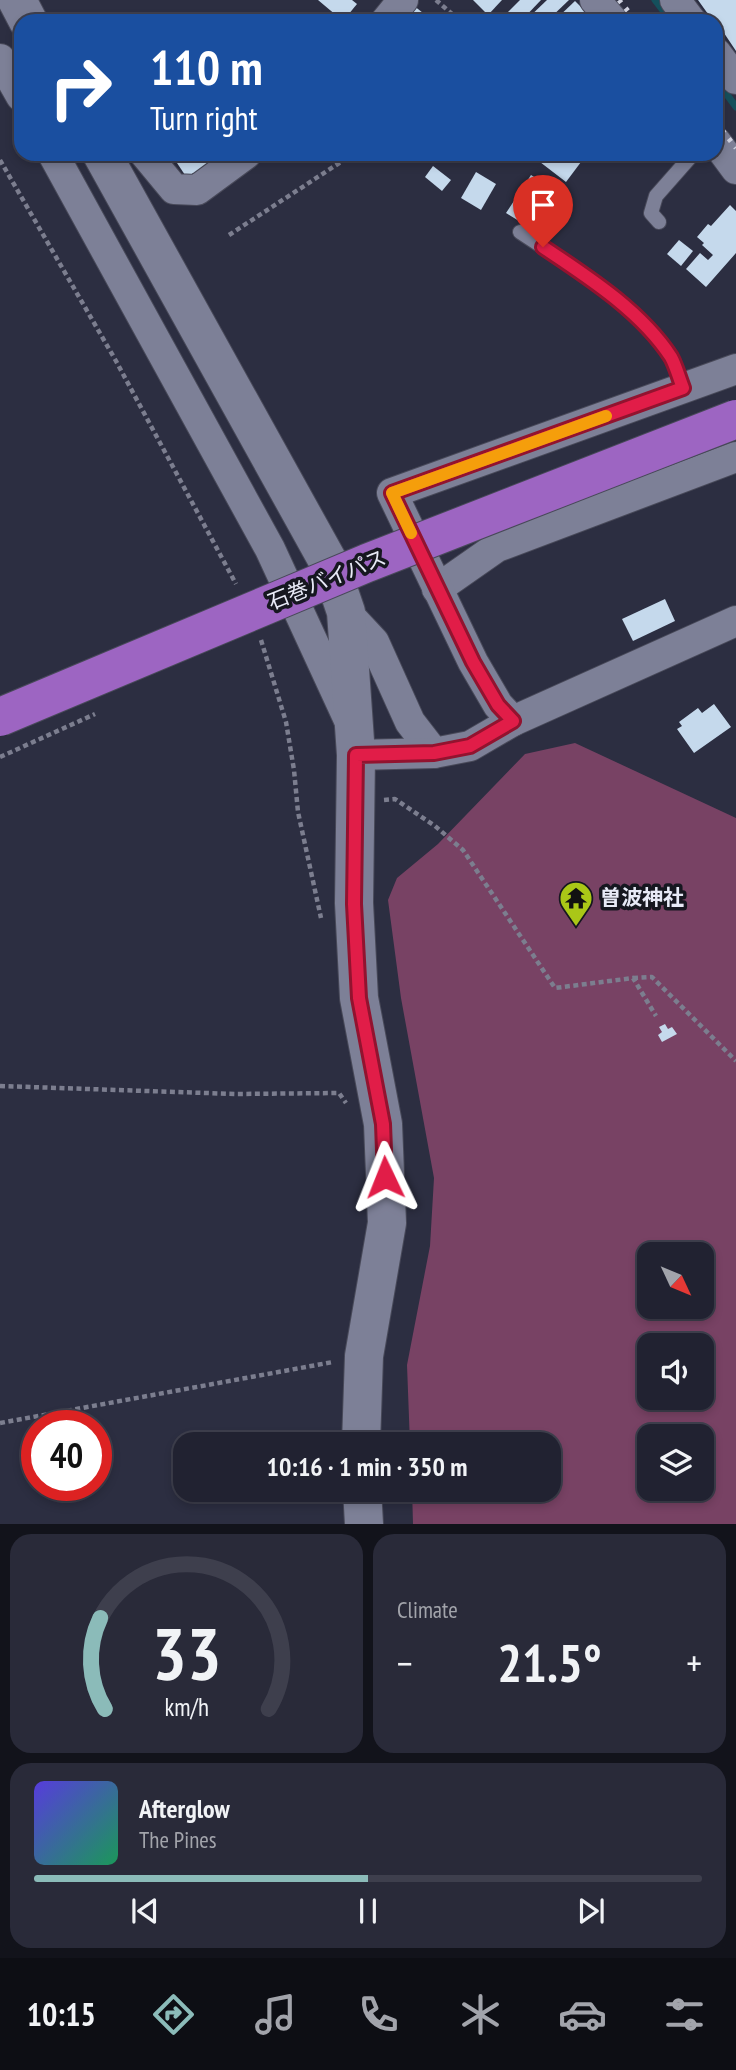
<!DOCTYPE html>
<html lang="en">
<head>
<meta charset="utf-8">
<style>
	:root { --surface:#212231; --page:#292a39; --text:#f1f3f6; --muted:#a2a4ab; --line:#3e3f4d; --accent:#8bbbb9 }
	body { margin:0; font-family:"PT Sans Narrow","Noto Sans JP",sans-serif; background:var(--page); color:var(--text); height:100vh; display:flex; flex-direction:column; font-size:26px; white-space:nowrap }
	* { box-sizing:border-box; margin:0 }
	p { font-size:23px; color:var(--muted) }
	.icon { flex:none; width:38px; height:38px; fill:none; stroke:currentColor; stroke-width:2; stroke-linecap:round; stroke-linejoin:round }
	.map { position:relative; height:1524px; overflow:hidden }
	.side { display:flex; flex-direction:column; gap:10px; padding:10px; background:#12131b; flex:1 }
	.side>* { flex:none }
	.hud { position:absolute; left:14px; top:14px; width:709px; height:147px; border-radius:21px; box-shadow:0 4px 10px #0003,0 0 0 2px var(--line); background:#1a4fa0; color:#fff; overflow:hidden }
	.needle { width:46px; rotate:134deg }
	.tools { position:absolute; left:637px; top:1242px; display:grid; gap:14px }
	.tools a { display:grid; place-items:center; width:77px; height:77px; border-radius:14px; background:var(--surface); box-shadow:0 4px 10px #0003,0 0 0 2px var(--line); font-size:35px }
	.speed { position:absolute; left:21px; top:1410px; display:flex; gap:14px; font-size:35px; font-weight:700; text-align:center }
	.speed>* { display:grid; place-content:center; width:91px; height:91px; border-radius:50%; background:var(--surface); box-shadow:0 4px 10px #0003,0 0 0 2px var(--line); line-height:1 }
	.speed .limit { border:10px solid #d22; background:#fff; color:#111 }
	.pin { position:absolute; display:grid; place-items:center; width:60px; height:60px; color:#fff; margin:-72px -30px; border-radius:50% 50% 50% 0; rotate:-45deg; box-shadow:0 0 7px #0007 }
	.pin .icon { rotate:45deg }
	.me { position:absolute; width:77px; margin:-38px; rotate:358deg; stroke-linejoin:round; filter:drop-shadow(0 0 5px #0008) }
	.turn { display:flex; align-items:center; gap:24px; height:147px; padding:0 21px; font-size:32px }
	.turn .icon { width:91px; height:91px; stroke-width:2.5 }
	.turn b { display:block; font-size:49px; line-height:60px }
	.big { font-size:52px; font-weight:600; line-height:1.1 }
	.side .card { flex:1; display:flex; flex-direction:column; justify-content:center; gap:10px; min-width:0; padding:0 24px; border-radius:21px; background:var(--page) }
	.side .dial { align-items:center; gap:0 }
	.dial svg { height:182px; overflow:visible; fill:none; stroke:var(--line); stroke-width:7; stroke-linecap:round; text-anchor:middle }
	.dial text { fill:var(--text); stroke:none }
	.song { display:flex; align-items:center; gap:21px }
	.cover { width:84px; height:84px; border-radius:10px; background:linear-gradient(135deg,hsl(250 70% 55%),hsl(150 70% 35%)) }
	.played { height:7px; border-radius:4px; background:linear-gradient(90deg,var(--accent) 50%,var(--line) 50%) }
	.keys { display:flex; justify-content:space-around; direction:ltr }
	.heat { display:flex; justify-content:space-between; align-items:center; font-size:38px; direction:ltr }
	.side .tiles { flex:1; display:grid; gap:10px; grid-template-columns:1fr 1fr }
	.card:last-child { grid-column:span 2 }
	.trip { position:absolute; left:173px; top:1432px; width:388px; height:70px; border-radius:21px; background:var(--surface); box-shadow:0 4px 10px #0003,0 0 0 2px var(--line); font-weight:600; line-height:70px; text-align:center }
	.tab-bar { display:flex; height:112px; justify-content:space-around; align-items:center; background:#0d0e14; color:var(--muted) }
	.tab-bar .icon { width:49px; height:49px }
	.tab-bar .active { color:var(--accent) }
	.tab-bar b { font-size:32px; color:var(--text) }
	.map>svg:first-child { display:block }
	.green { fill:#784264; fill-rule:evenodd }
	.lines { fill:none; stroke-linecap:round; stroke-linejoin:round }
	.stream { stroke:#15505c; stroke-width:7 }
	.building { fill:#c5d9ec }
	.lane-casing { stroke:#484959; stroke-width:16 }
	.street-casing { stroke:#484959; stroke-width:32 }
	.secondary-casing { stroke:#484959; stroke-width:40 }
	.path { stroke:#7c7e8f; stroke-width:4.5; stroke-dasharray:5 3.5; stroke-linecap:butt }
	.lane { stroke:#7d8097; stroke-width:14 }
	.street { stroke:#7d8097; stroke-width:30 }
	.secondary { stroke:#7d8097; stroke-width:38 }
	.rail { stroke:#d0d2e0; stroke-width:5; stroke-dasharray:3.5 7; stroke-linecap:butt }
	.highway-bridge-casing { stroke:#484959; stroke-width:40; stroke-linecap:butt }
	.highway-bridge { stroke:#9d65c2; stroke-width:38 }
	.route-casing { stroke:#92132f; stroke-width:18 }
	.route { stroke:#e11d48; stroke-width:12 }
	.slow { stroke:#f59e0b; stroke-width:12 }
	.labels { text-anchor:middle; stroke-width:7; stroke-linejoin:round; paint-order:stroke }
	.street-label { font-size:21px; fill:#e8eaf7; stroke:#161720 }
	.poi-label { font-size:21px; font-weight:bold; fill:#e8eaf7; stroke:#161720; text-anchor:start }
</style>
</head>
<body>
<div class="map">
<svg width="736" height="1524" viewBox="0 0 736 1524">
	<rect width="100%" height="100%" fill="#2c2e41"/>
	<!-- green -->
	<path class="green" d="M575,743L736,818V1524H413L412,1489H550V1444H410L407,1365L430,1246L434,1178L401,998L388,900L397,878L438,844L525,754ZM649,1255H702V1307H649ZM649,1346H702V1398H649ZM649,1437H702V1489H649Z"/>
	<g class="lines">
		<!-- stream -->
		<g class="stream">
			<polyline points="655,0 671,21"/>
			<polyline points="716,80 736,107"/>
		</g>
	</g>
	<!-- building -->
	<g class="building">
		<polygon points="318,0 352,0 357,4 343,21"/>
		<polygon points="473,0 502,0 488,15"/>
		<polygon points="520,0 541,0 521,21 499,21"/>
		<polygon points="547,0 569,0 547,21 525,21"/>
		<polygon points="698,0 736,0 736,51 716,21 713,21"/>
		<polygon points="575,1 586,12 576,21 554,21"/>
		<polygon points="413,5 433,21 400,21"/>
		<polygon points="177,154 216,154 220,159 189,181 173,157"/>
		<polygon points="538,154 587,154 566,182 540,162 544,158"/>
		<polygon points="433,166 451,180 442,191 425,177"/>
		<polygon points="476,172 496,184 481,210 461,198"/>
		<polygon points="531,175 564,196 547,222 540,217 532,229 506,213"/>
		<polygon points="730,205 736,211 736,253 706,287 686,269 700,253 708,260 713,255 702,245 704,243 697,237 708,224 711,226"/>
		<polygon points="679,240 693,251 681,266 667,254"/>
		<polygon points="665,599 675,621 633,641 622,619"/>
		<polygon points="714,704 731,727 694,753 677,729 682,726 679,722 698,708 702,713"/>
		<polygon points="665,1024 668,1029 672,1027 677,1034 662,1042 658,1035 662,1032 659,1027"/>
	</g>
	<g class="lines">
		<defs>
			<g id="lane">
				<polyline points="659,222 651,213 656,196 693,154"/>
				<path d="M520,232C571,266 638,305 671,358C677,366 679,378 683,388"/>
			</g>
			<g id="street">
				<polyline points="595,0 613,21"/>
				<polyline points="675,0 691,21"/>
				<polyline points="386,21 403,0"/>
				<polyline points="716,53 736,79"/>
				<polyline points="0,59 21,96"/>
				<polyline points="716,142 736,169"/>
				<polyline points="53,154 270,549 348,718"/>
				<polyline points="145,154 174,189 197,190 246,154"/>
				<polyline points="437,589 497,547 736,457"/>
				<polyline points="346,612 374,642 410,722 434,753 470,746 513,721 736,621"/>
				<polyline points="513,721 498,705 473,662 392,493 736,369"/>
				<polyline points="356,755 434,753"/>
			</g>
			<g id="secondary">
				<polyline points="17,0 28,21"/>
				<polyline points="102,154 330,565 346,612 356,755 354,903 359,998 383,1124 387,1223 364,1356 361,1444"/>
				<polyline points="362,1489 364,1524"/>
			</g>
		</defs>
		<!-- lane casing -->
		<use href="#lane" class="lane-casing"/>
		<!-- street casing -->
		<use href="#street" class="street-casing"/>
		<!-- secondary casing -->
		<use href="#secondary" class="secondary-casing"/>
		<!-- path -->
		<g class="path">
			<polyline points="436,0 460,21"/>
			<polyline points="0,160 116,361 236,584"/>
			<polyline points="229,235 353,154"/>
			<polyline points="261,640 286,722 294,770 298,812 321,918"/>
			<polyline points="0,757 95,714"/>
			<polyline points="384,800 395,799 435,826 463,850 555,988 633,978 656,1016"/>
			<polyline points="633,978 652,977 736,1061"/>
			<polyline points="0,1086 235,1094 339,1093 346,1103"/>
			<polyline points="0,1423 333,1362"/>
		</g>
		<!-- lane -->
		<use href="#lane" class="lane"/>
		<!-- street -->
		<use href="#street" class="street"/>
		<!-- secondary -->
		<use href="#secondary" class="secondary"/>
		<!-- rail -->
		<g class="rail">
			<polyline points="619,0 636,21"/>
			<polyline points="716,122 736,148"/>
		</g>
		<defs>
			<polyline id="highway-bridge" points="0,717 367,563 736,419"/>
		</defs>
		<!-- highway-bridge casing -->
		<use href="#highway-bridge" class="highway-bridge-casing"/>
		<!-- highway-bridge -->
		<use href="#highway-bridge" class="highway-bridge"/>
	</g>
	<g class="lines">
		<defs>
			<path id="route" d="M385,1177L383,1124L359,998L354,904L356,755L434,753L470,746L513,721L498,705L473,662L392,493L683,388C679,378 676,366 671,357C641,311 588,277 543,247"/>
		</defs>
		<!-- route casing -->
		<use href="#route" class="route-casing"/>
		<!-- route -->
		<use href="#route" class="route"/>
		<!-- slow -->
		<polyline class="slow" points="411,533 392,493 606,416"/>
	</g>
	<!-- icons -->
	<defs>
		<symbol id="temple-pin" viewBox="-11 -11 22 30"><path d="M0 17L-7.5 6A9.5 9.5 0 1 1 7.5 6Z" fill="#aac717" stroke="#161720"/><path d="M0-6L5-2H3V0L6.5 2.5H4V6H1.5V3h-3V6H-4V2.5H-6.5L-3 0V-2H-5Z" fill="#111"/></symbol>
	</defs>
	<g fill-rule="evenodd">
		<use href="#temple-pin" x="557" y="879" width="38" height="52"/>
	</g>
	<g class="labels">
		<!-- street labels -->
		<g class="street-label">
			<text transform="translate(327 580) rotate(-22)" y="7">石巻バイパス</text>
		</g>
		<!-- poi labels -->
		<g class="poi-label">
			<text x="600" y="905">曽波神社</text>
		</g>
	</g>
</svg>
<div class="tools">
<a><svg class="needle" viewBox="-14 -14 28 28"><path d="M0-13l5 13h-10z" fill="#e53935"/><path d="M0 13l5-13h-10z" fill="#a2a4ab"/></svg></a>
<a><svg class="icon" aria-label="sound" viewBox="0 0 24 24"><path d="M4 9h4l5-4v14l-5-4H4zM17 9q2 3 0 6"/></svg></a>
<a><svg class="icon" aria-label="layers" viewBox="0 0 24 24"><path d="M12 4l9 5-9 5-9-5zM3 14l9 5 9-5"/></svg></a>
</div>
<div class="speed"><div class="limit">40</div></div>
<div class="pin" style="left:543px;top:247px;background:#d93025"><svg class="icon" aria-label="arrive" viewBox="0 0 24 24"><path d="M6 21V4h12l-3 4 3 4H6"/></svg></div>
<svg class="me" style="left:385px;top:1177px" viewBox="-20 -20 40 40"><path d="M0-17L14 15 0 8-14 15z" fill="#e11d48" stroke="#fff" stroke-width="4"/></svg>
<div class="trip">10:16 · 1 min · 350 m</div>
<div class="hud">
<div class="turn"><svg class="icon" aria-label="right" viewBox="0 0 24 24"><path d="M7 20v-9h11M14 6l5 5-5 5"/></svg><div><b>110 m</b>Turn right</div></div>
</div>
</div>
<section class="side">
<div class="tiles">
<div class="card dial"><svg viewBox="0 0 100 80">
<path d="M14 69A42 42 0 1 1 86 69"/>
<path d="M14 69A42 42 0 0 1 12 29" stroke="#8bbbb9"/>
<text x="50" y="56" font-size="32" font-weight="700">33</text>
<text x="50" y="72" font-size="11">km/h</text>
</svg></div>
<div class="card"><p>Climate</p>
<div class="heat"><a>−</a><b class="big">21.5°</b><a>+</a></div>
</div>
<div class="card">
<div class="song"><i class="cover"></i><div><b>Afterglow</b><p>The Pines</p></div></div>
<div class="played"></div>
<div class="keys"><svg class="icon" aria-label="previous" viewBox="0 0 24 24"><path d="M18 5L8 12l10 7zM5 5v14"/></svg><svg class="icon" aria-label="pause" viewBox="0 0 24 24"><path d="M8 5v14M16 5v14"/></svg><svg class="icon" aria-label="next" viewBox="0 0 24 24"><path d="M6 5l10 7-10 7zM19 5v14"/></svg></div>
</div>
</div>
</section>
<nav class="tab-bar">
<b>10:15</b>
<svg class="icon active" aria-label="directions" viewBox="0 0 24 24"><path d="M12 3l9 9-9 9-9-9zM9 14v-3h6M13 9l2 2-2 2"/></svg>
<svg class="icon" aria-label="music" viewBox="0 0 24 24"><path d="M9 18V5l10-2v13"/><circle cx="6" cy="18" r="3"/><circle cx="16" cy="16" r="3"/></svg>
<svg class="icon" aria-label="phone" viewBox="0 0 24 24"><path d="M5 4h4l2 5-3 2q2 4 5 5l2-3 5 2v4C11 20 4 13 5 4z"/></svg>
<svg class="icon" aria-label="climate" viewBox="0 0 24 24"><path d="M12 3v18M4 7l16 10M4 17L20 7"/></svg>
<svg class="icon" aria-label="car" viewBox="0 0 24 24"><path d="M5 17H2v-5l4-1 3-4h7l3 4 3 1v5h-3M9 17h6M6 11h13"/><circle cx="7" cy="17" r="2"/><circle cx="17" cy="17" r="2"/></svg>
<svg class="icon" aria-label="filters" viewBox="0 0 24 24"><path d="M4 7h16M4 17h16"/><circle cx="9" cy="7" r="2"/><circle cx="15" cy="17" r="2"/></svg>
</nav>
</body>
</html>
